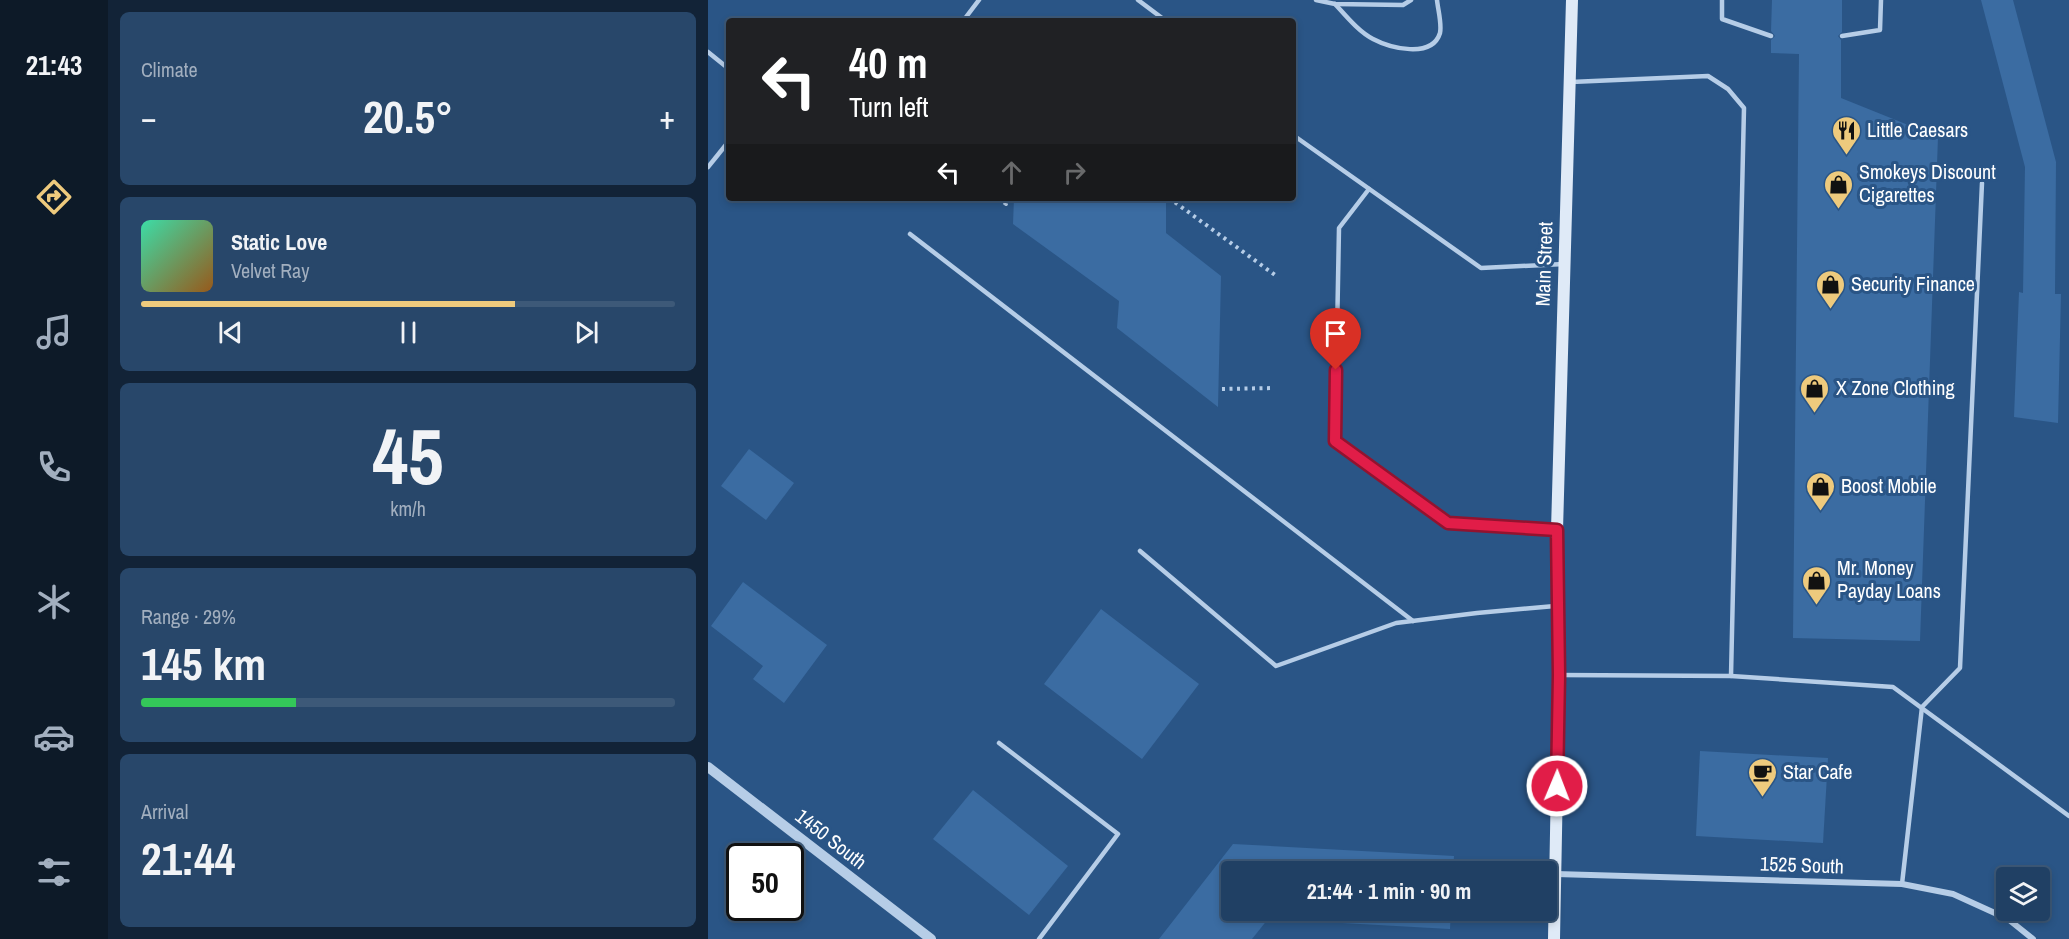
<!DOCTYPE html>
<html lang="en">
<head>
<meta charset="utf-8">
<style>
	:root { --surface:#204064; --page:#28476a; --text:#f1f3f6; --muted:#a2afbf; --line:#3d5978; --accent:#eeca7d }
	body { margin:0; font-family:"Archivo Narrow",sans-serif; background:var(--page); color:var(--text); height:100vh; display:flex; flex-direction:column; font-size:22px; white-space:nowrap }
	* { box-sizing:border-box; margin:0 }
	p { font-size:20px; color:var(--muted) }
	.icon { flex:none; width:33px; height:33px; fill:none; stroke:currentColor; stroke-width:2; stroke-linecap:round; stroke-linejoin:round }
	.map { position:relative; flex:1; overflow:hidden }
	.panel { display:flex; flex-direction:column; gap:12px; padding:12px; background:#122337; width:600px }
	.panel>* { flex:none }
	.guide { position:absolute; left:18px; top:18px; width:570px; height:183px; border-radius:6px; box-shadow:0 3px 9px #0003,0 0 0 2px var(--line); background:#202124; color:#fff; overflow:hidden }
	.controls { position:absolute; left:1288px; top:867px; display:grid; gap:12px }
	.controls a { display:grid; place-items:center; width:54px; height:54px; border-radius:6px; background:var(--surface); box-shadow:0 3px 9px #0003,0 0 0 2px var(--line); font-size:30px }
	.speed { position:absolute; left:18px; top:843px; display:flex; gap:12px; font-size:30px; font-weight:700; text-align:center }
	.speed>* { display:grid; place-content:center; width:78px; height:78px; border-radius:50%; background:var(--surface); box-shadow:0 3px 9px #0003,0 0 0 2px var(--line); line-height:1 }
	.speed .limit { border:3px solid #111; border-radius:9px; background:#fff; color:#111 }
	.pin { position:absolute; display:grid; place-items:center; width:51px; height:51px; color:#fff; margin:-62px -26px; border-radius:50% 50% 50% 0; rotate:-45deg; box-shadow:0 0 6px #0007 }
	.pin .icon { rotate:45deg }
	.me { position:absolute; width:66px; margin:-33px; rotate:1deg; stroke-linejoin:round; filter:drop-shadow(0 0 4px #0008) }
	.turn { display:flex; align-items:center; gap:21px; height:126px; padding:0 24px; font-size:27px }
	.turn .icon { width:78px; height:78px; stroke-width:2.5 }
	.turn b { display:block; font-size:42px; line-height:51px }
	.lanes { display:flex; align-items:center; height:57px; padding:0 24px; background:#0003; justify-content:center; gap:30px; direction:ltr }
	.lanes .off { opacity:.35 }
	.big { font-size:45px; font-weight:700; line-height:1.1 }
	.panel .widget { flex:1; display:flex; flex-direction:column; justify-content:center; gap:9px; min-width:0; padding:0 21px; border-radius:9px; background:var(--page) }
	.panel .dial { align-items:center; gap:0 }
	.dial b { font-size:78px; line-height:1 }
	.song { display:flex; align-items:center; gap:18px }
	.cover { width:72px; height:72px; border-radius:9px; background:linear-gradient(135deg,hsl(160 70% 55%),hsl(30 70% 35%)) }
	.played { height:6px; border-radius:3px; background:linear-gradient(90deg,var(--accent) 70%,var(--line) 70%) }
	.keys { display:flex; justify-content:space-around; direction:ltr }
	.heat { display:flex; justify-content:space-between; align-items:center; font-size:33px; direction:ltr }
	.charge { height:9px; border-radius:4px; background:linear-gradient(90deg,#34c759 29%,var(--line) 0) }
	.trip { position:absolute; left:513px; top:861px; width:336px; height:60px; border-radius:6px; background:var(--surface); box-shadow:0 3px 9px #0003,0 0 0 2px var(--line); font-weight:700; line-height:60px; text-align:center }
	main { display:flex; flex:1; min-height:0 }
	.dock { display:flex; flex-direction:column; width:108px; justify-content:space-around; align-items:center; background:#0d1a28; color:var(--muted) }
	.dock .icon { width:42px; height:42px }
	.dock .on { color:var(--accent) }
	.dock b { font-size:27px; color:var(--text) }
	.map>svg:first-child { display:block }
	.building { fill:#3b6ca2 }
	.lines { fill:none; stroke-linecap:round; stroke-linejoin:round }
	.path { stroke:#b6cde7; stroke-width:4; stroke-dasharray:3 4.5; stroke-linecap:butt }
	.service { stroke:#b6cde7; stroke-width:4.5 }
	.minor { stroke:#b6cde7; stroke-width:6 }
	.tertiary { stroke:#b6cde7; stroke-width:10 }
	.secondary { stroke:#dfeaf7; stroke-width:12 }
	.route-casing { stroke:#92132f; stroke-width:15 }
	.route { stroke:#e11d48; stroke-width:10 }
	.labels { text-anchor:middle; stroke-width:6; stroke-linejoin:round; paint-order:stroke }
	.poi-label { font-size:20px; fill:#fff; stroke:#2a5586; text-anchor:start }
	.street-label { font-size:20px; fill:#fff; stroke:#2a5586 }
</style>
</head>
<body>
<main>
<nav class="dock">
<b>21:43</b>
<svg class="icon on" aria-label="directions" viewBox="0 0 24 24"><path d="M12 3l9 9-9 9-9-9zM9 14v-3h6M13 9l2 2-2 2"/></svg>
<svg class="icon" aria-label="music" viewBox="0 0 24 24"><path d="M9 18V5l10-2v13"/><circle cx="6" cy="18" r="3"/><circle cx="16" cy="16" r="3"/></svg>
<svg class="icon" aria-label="phone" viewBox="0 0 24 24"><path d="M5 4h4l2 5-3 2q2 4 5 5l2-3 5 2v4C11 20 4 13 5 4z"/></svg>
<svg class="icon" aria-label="climate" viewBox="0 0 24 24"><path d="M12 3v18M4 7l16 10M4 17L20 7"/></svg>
<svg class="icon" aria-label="car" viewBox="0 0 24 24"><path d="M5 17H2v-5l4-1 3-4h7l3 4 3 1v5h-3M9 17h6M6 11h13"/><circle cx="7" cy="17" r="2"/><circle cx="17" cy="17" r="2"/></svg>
<svg class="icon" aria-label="filters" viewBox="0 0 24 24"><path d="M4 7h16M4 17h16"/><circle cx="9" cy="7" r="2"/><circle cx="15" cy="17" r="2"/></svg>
</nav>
<section class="panel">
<div class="widget"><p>Climate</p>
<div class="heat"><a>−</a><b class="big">20.5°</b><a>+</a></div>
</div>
<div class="widget">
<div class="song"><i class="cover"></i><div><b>Static Love</b><p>Velvet Ray</p></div></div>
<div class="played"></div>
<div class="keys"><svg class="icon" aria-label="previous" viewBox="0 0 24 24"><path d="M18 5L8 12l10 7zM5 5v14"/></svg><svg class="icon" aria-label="pause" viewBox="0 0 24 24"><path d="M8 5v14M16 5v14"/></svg><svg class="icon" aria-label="next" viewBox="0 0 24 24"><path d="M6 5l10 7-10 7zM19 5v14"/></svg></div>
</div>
<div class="widget dial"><b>45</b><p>km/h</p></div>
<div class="widget"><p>Range · 29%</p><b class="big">145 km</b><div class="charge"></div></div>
<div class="widget"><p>Arrival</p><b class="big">21:44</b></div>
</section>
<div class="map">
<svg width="1361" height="939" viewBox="0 0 1361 939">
	<rect width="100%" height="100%" fill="#2a5586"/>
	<!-- building -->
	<g class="building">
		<polygon points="1064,0 1134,0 1134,32 1130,36 1133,40 1133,98 1230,137 1212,641 1085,638 1091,54 1063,53 1063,40 1067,36 1063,31"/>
		<polygon points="1273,0 1305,0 1348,162 1347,294 1353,294 1350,423 1306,417 1311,292 1315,293 1317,167"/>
		<polygon points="306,198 458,198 458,233 513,276 510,407 409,328 411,301 305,224"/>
		<polygon points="41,449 86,483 58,520 13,486"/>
		<polygon points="35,582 119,645 76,703 45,679 55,666 3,626"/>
		<polygon points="393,609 491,684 434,759 336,684"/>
		<polygon points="992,751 1120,758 1115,843 988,836"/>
		<polygon points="265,790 360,866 321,915 225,839"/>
		<polygon points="525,844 746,856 745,872 524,872 524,910 743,910 742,929 560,919 544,939 451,939"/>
	</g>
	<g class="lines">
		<!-- path -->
		<g class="path">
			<polyline points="290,198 298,204 298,198"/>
			<polyline points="461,198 567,275"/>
			<polyline points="514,389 566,388"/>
		</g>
		<!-- service -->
		<g class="service">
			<polyline points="430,0 458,21"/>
			<polyline points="608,0 627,4 695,5 703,0"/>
			<polyline points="1014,0 1014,19 1063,36"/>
			<path d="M627,4C638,16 651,32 665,39C682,48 724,59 732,33C734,24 730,10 729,0"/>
			<polyline points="255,21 271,0"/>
			<polyline points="1134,36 1172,30 1173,0"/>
			<polyline points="0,52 21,69"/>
			<polyline points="863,82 1000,76 1020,89 1036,108 1023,676"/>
			<polyline points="585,135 773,268 856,264"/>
			<polyline points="0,167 21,141"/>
			<polyline points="661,189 631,228 627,441 740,523 847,529"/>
			<polyline points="202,234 705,621"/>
			<polyline points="432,551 568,666 688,623 769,613 847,606"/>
			<polyline points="851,675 1023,676 1185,687 1361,816"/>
			<polyline points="291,743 410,834 331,939"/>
			<polyline points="1194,884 1214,707 1252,668 1274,183"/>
		</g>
		<!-- minor -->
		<polyline class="minor" points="848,874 1194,884 1245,894 1300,919 1325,939"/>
		<!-- tertiary -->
		<polyline class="tertiary" points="0,767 223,939"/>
		<!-- secondary -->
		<polyline class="secondary" points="846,939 851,675 849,530 864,0"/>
	</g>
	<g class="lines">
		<defs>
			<polyline id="route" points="628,370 627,441 740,523 849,530 851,675 849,786"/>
		</defs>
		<!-- route casing -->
		<use href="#route" class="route-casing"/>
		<!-- route -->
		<use href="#route" class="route"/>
	</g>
	<!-- icons -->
	<defs>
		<symbol id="restaurant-pin" viewBox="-11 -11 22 30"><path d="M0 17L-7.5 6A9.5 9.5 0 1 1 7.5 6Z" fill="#eeca7d" stroke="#2a5586"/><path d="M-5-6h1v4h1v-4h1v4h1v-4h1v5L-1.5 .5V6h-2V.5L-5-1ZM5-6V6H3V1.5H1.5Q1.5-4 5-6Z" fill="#111"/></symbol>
		<symbol id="shop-pin" viewBox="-11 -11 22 30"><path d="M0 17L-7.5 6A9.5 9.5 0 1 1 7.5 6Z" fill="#eeca7d" stroke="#2a5586"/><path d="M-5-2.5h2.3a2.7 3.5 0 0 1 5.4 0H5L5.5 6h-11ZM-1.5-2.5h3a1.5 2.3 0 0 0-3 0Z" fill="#111"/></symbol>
		<symbol id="cafe-pin" viewBox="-11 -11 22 30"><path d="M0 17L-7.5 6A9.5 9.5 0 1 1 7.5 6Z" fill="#eeca7d" stroke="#2a5586"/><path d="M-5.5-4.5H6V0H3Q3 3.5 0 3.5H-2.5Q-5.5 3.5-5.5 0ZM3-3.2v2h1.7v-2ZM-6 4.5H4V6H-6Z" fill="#111"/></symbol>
	</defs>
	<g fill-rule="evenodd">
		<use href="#restaurant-pin" x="1122" y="114" width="33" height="45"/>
		<use href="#shop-pin" x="1114" y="168" width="33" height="45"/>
		<use href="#shop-pin" x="1106" y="268" width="33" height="45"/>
		<use href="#shop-pin" x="1090" y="372" width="33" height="45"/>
		<use href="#shop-pin" x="1096" y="470" width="33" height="45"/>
		<use href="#shop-pin" x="1092" y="564" width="33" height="45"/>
		<use href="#cafe-pin" x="1038" y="756" width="33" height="45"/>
	</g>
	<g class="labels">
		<!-- poi labels -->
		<g class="poi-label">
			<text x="1159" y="137">Little Caesars</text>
			<text x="1151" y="179">Smokeys Discount<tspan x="1151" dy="23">Cigarettes</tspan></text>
			<text x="1143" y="291">Security Finance</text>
			<text x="1128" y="395">X Zone Clothing</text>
			<text x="1133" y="493">Boost Mobile</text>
			<text x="1129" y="575">Mr. Money<tspan x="1129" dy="23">Payday Loans</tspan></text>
			<text x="1075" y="779">Star Cafe</text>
		</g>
		<!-- street labels -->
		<g class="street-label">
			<text transform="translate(836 264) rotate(-88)" y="7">Main Street</text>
			<text transform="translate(123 839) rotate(38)" y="7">1450 South</text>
			<text transform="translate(1094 865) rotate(2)" y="7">1525 South</text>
		</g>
	</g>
</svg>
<div class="controls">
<a><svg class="icon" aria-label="layers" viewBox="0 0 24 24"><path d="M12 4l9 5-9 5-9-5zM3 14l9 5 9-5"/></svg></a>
</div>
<div class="speed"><div class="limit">50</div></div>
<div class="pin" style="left:628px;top:370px;background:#d93025"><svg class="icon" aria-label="arrive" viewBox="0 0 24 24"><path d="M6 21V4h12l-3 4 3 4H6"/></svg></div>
<svg class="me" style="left:849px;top:786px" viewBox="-20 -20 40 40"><circle r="17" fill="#e11d48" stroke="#fff" stroke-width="3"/><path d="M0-11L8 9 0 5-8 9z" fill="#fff"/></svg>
<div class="trip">21:44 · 1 min · 90 m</div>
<div class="guide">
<div class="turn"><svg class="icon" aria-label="left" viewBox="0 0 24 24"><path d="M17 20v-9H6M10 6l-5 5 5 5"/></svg><div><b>40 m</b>Turn left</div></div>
<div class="lanes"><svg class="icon" aria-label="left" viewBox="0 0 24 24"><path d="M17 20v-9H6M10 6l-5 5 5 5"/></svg><svg class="icon off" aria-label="ahead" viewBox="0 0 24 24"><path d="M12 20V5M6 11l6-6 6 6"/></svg><svg class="icon off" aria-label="right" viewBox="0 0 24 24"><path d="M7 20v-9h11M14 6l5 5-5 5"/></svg></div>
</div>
</div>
</main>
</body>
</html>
